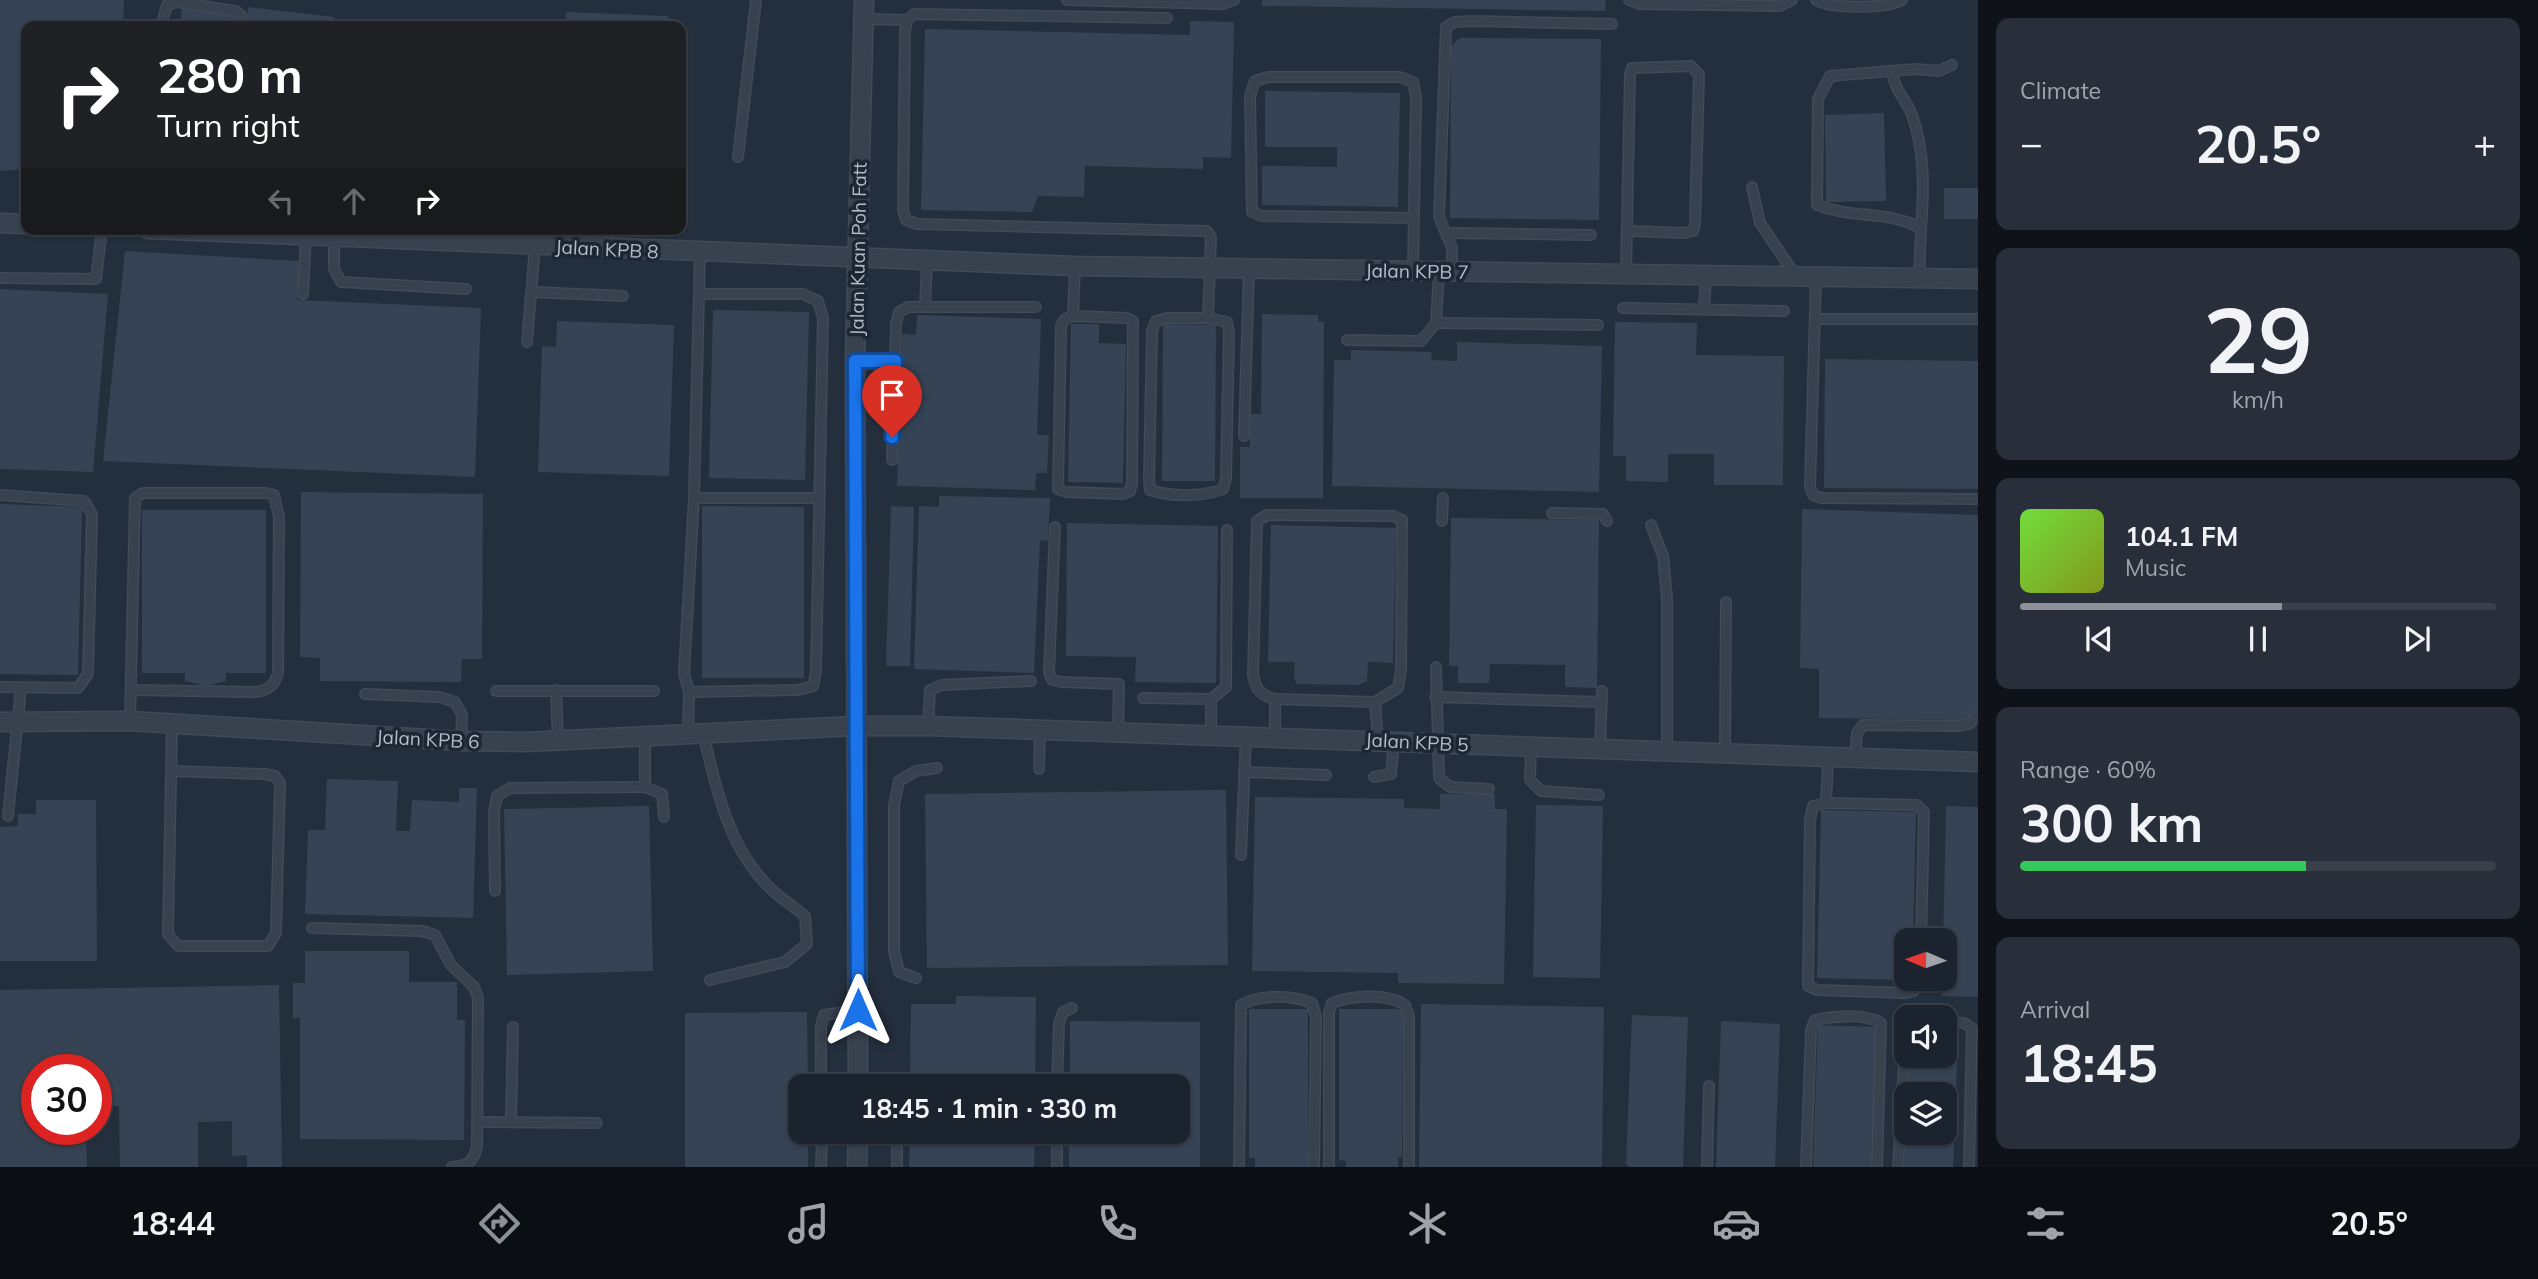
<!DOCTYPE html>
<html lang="en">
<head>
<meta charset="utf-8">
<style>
	:root { --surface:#1b232e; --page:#282f3a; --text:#f1f3f6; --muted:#a0a4aa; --line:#39404a; --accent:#8c9099 }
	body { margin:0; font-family:Mulish,sans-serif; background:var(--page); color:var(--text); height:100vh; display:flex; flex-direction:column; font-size:26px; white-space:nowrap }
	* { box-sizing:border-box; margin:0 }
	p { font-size:23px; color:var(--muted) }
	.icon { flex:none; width:38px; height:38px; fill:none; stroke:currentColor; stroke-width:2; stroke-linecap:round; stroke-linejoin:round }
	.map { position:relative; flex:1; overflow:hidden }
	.details { display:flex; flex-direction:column; gap:18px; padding:18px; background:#0f1319; width:560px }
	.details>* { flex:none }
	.guide { position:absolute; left:21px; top:21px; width:665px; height:214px; border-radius:14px; box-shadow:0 2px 5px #0004,0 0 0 2px var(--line); background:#202124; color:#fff; overflow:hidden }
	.needle { width:46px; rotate:272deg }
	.buttons { position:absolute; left:1894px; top:928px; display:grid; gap:14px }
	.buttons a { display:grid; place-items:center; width:63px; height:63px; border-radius:14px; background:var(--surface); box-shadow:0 2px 5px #0004,0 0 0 2px var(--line); font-size:35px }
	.speed { position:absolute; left:21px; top:1054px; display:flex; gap:14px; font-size:35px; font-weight:700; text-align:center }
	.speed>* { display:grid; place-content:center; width:91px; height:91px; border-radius:50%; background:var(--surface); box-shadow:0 2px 5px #0004,0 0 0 2px var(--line); line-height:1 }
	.speed .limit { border:10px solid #d22; background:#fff; color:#111 }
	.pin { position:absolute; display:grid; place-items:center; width:60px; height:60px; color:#fff; margin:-72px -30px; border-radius:50% 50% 50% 0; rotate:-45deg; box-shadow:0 0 7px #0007 }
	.pin .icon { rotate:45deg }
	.me { position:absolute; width:77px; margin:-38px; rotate:0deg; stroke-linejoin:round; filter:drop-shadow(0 0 5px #0008) }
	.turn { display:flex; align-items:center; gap:24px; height:147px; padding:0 21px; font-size:32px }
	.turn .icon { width:91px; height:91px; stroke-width:2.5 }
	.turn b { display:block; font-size:49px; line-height:60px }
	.lanes { display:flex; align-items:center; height:66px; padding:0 21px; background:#0003; justify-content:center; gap:35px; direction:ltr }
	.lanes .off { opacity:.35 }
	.big { font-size:52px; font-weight:700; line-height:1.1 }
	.details .card { flex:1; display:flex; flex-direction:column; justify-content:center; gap:10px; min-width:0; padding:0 24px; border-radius:14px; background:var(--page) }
	.details .dial { align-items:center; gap:0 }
	.dial b { font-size:91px; line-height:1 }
	.song { display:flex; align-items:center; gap:21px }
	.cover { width:84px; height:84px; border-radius:10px; background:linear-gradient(135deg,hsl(100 70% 55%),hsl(70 70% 35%)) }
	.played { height:7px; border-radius:4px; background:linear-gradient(90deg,var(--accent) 55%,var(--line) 55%) }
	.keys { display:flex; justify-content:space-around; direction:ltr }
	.heat { display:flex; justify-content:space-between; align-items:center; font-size:38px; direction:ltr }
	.charge { height:10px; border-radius:5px; background:linear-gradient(90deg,#34c759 60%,var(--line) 0) }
	.trip { position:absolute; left:788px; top:1074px; width:402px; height:70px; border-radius:14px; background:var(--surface); box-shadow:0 2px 5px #0004,0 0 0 2px var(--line); font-weight:700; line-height:70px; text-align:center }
	.dock { display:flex; height:112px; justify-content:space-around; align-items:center; background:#0b0e12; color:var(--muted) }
	.dock .icon { width:49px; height:49px }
	.dock .selected { color:var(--accent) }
	.dock b { font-size:32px; color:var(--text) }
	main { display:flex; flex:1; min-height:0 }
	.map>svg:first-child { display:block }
	.building { fill:#364354 }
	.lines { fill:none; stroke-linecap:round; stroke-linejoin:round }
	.lane-casing { stroke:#414a57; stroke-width:12 }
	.street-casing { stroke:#414a57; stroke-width:21 }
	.lane { stroke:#38414e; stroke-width:9 }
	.street { stroke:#38414e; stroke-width:18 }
	.route-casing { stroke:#114b97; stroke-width:18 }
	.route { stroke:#1a73e8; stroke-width:12 }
	.labels { text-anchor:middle; stroke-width:7; stroke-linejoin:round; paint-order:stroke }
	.street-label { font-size:19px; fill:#b4bcc9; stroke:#1d2633 }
</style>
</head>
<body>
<main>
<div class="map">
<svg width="1978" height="1167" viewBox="0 0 1978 1167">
	<rect width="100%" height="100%" fill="#242f3e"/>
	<!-- building -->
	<g class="building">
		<polygon points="0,0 124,0 123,26 26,26 26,169 0,171"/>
		<polygon points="1262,0 1606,0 1605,11 1262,6"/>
		<polygon points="248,7 334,17 333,26 246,26"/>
		<polygon points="182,8 236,16 235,26 180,26"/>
		<polygon points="566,12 667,16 678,26 566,26"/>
		<polygon points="1190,21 1234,22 1231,158 1203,157 1203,169 1085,166 1084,197 1038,196 1032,212 921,210 925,29 1190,35"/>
		<polygon points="1460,38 1601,39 1599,220 1450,218 1451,46"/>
		<polygon points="1265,91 1400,93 1398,207 1262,205 1262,166 1337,167 1337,147 1265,147"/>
		<polygon points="1884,113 1886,201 1826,202 1825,115"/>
		<rect x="1944" y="188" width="34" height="31"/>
		<polygon points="125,251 299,261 297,300 481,308 475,477 103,461"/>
		<polygon points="0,289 108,294 93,472 0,469"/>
		<polygon points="713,310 809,312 805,480 709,478"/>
		<polygon points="1262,314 1318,315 1318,322 1324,322 1323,498 1240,498 1240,447 1250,447 1250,414 1261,414"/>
		<polygon points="917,315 1041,319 1037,435 1049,435 1047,473 1036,473 1035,490 897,486 902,334 916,335"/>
		<polygon points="557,321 674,325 669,476 538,472 542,346 556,347"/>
		<polygon points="1615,322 1697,323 1696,355 1784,356 1783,485 1714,485 1714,454 1668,454 1668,482 1626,481 1626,456 1613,456"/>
		<polygon points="1071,324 1099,324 1099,343 1126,344 1123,483 1068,482"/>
		<polygon points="1163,324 1216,325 1215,481 1162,481"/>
		<polygon points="1457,342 1602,346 1599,492 1332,486 1334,360 1351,360 1351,350 1432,352 1431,360 1457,361"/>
		<polygon points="1825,359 1978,361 1978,489 1824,488"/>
		<polygon points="301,492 483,494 482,659 462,659 461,682 320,681 320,658 300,657"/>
		<polygon points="939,496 1050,498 1048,541 1040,540 1034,673 914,669 919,506 939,507"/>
		<polygon points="0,504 82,507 78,675 0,674"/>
		<polygon points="702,506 804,507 804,678 702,678"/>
		<polygon points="891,506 914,507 910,666 886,666"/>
		<polygon points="1802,509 1978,515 1978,709 1968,720 1819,718 1819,669 1800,668"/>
		<polygon points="142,510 266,510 266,673 226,673 226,681 206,686 185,681 185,673 142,673"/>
		<polygon points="1451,518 1599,520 1597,688 1565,687 1565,665 1490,664 1489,683 1458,683 1458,666 1449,666"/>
		<polygon points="1067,523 1218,526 1216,683 1135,682 1136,657 1066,656"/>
		<polygon points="1271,525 1396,528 1393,663 1368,662 1367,681 1358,685 1297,684 1294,679 1295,662 1268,662"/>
		<polygon points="327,779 398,781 396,831 410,831 412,800 459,802 459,788 477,788 473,918 305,914 308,830 325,830"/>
		<polygon points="1226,790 1228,965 927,968 925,794"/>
		<polygon points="1440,794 1495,794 1495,809 1507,809 1504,984 1398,983 1398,973 1252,971 1255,797 1404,799 1404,808 1440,809"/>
		<polygon points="36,800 96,800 97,961 0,961 0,827 18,826 18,814 36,814"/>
		<polygon points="1536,805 1603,806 1600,978 1533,977"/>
		<polygon points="649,806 653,971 507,975 504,809"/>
		<polygon points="1946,806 1978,807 1978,997 1942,996"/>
		<polygon points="1821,810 1916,812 1913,940 1906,940 1906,980 1817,978"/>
		<polygon points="305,951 409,951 409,982 457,982 457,1020 465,1020 464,1140 300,1139 300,1018 293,1018 293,983 305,983"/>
		<polygon points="279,985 282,1167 247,1167 247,1155 232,1156 232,1121 198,1122 198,1167 120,1167 119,1106 96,1106 96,1069 37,1069 37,1129 86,1129 87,1167 0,1167 0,990"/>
		<polygon points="956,996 1036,997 1035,1087 910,1087 911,1004 956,1004"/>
		<polygon points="1421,1004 1604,1007 1602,1167 1419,1167"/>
		<polygon points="1249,1009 1308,1009 1308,1167 1255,1167 1255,1158 1249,1158"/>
		<polygon points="1339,1009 1403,1009 1402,1157 1398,1157 1398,1167 1346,1167 1346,1161 1339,1160"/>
		<polygon points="807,1012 808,1087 800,1087 800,1132 808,1132 808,1167 685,1167 685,1013"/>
		<polygon points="1632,1015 1688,1017 1683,1167 1630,1167 1626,1164"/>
		<polygon points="1070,1021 1200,1022 1200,1167 1069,1167 1069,1132 1178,1132 1178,1087 1070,1087"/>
		<polygon points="1721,1021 1780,1024 1775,1167 1716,1167"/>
		<polygon points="1818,1025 1877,1027 1872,1167 1813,1167"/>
		<polygon points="1944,1036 1958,1037 1953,1167 1904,1167 1905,1132 1944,1132 1944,1094 1907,1094 1908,1055 1944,1055"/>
		<polygon points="910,1132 1035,1132 1034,1167 909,1167"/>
	</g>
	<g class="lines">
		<defs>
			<g id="lane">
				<polyline points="1067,0 1222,4 1234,0"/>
				<polyline points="1629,0 1640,4 1780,6 1792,0"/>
				<path d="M1816,0C1830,9 1888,9 1902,0"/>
				<path d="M1167,18L914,14L907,20L905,31L903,210L906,220L917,224L1207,231L1211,237L1208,318L1227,322L1229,331L1226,479L1223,489C1203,497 1170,497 1150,490L1149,479L1152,331L1156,321L1167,318H1208"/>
				<polyline points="863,19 907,20"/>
				<polyline points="161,26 167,5 176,2 235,11 241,15 241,26"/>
				<path d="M1892,71C1895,92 1905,97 1912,115C1925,151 1924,190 1921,228"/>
				<polyline points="738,157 756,0"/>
				<polyline points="1752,187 1760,223 1796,276"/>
				<polyline points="1413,218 1262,216 1252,212 1250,96 1255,81 1268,77 1400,77 1413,82 1416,97 1413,271"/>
				<polyline points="1446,233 1591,235"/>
				<polyline points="334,236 334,269 341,282 466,289"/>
				<polyline points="601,247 602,229"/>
				<polyline points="1452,272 1452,248 1439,217 1446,27 1455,22 1471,21 1612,24"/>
				<polyline points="1626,274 1630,74 1632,68 1691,66 1699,75 1695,225 1693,231 1684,233 1629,231"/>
				<polyline points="1816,277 1810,487 1813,495 1822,498 1978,499"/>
				<polyline points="0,278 96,279 102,229"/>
				<path d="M1919,279L1921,228C1887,210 1852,219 1817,205L1818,99L1830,76L1915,69L1939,71L1952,65"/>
				<polyline points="533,292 623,296"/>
				<polyline points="303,294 306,236"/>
				<polyline points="925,307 927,262"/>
				<polyline points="1623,308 1784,311"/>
				<polyline points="1704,309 1706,276"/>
				<polyline points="1073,316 1065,319 1061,326 1058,489 1066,492 1123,494 1130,491 1132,484 1133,321 1127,318 1073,316 1075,266"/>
				<polyline points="1815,319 1978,319"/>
				<polyline points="1436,323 1598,325"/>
				<polyline points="1347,340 1421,341 1436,323 1439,272"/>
				<polyline points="527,342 535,246"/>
				<polyline points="855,361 895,361"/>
				<polyline points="1244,436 1249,269"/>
				<polyline points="892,460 896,324 899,312 908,307 1036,307"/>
				<polyline points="0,495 84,501 92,514 88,674 78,688 0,687"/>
				<polyline points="694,498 819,498"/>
				<polyline points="1552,513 1603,514 1607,521"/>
				<polyline points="1442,521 1443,498"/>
				<polyline points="1651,525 1663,556 1667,598 1667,753"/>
				<polyline points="1055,527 1049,672 1052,680 1061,682 1119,684 1118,732"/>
				<polyline points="1436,667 1439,778 1450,787 1489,789"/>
				<polyline points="556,690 558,742"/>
				<polyline points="496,691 654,691"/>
				<polyline points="689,692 798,690 813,686 816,672 823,318 818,301 803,294 700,294"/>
				<polyline points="365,694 439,697 455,702 462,715 461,741"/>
				<polyline points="1435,697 1602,702"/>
				<polyline points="1143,698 1211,699 1211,734"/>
				<polyline points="1211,699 1226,687 1227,530"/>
				<path d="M1275,699L1375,702L1398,688L1401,671L1402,520L1393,516L1267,515L1257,521L1253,675C1256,690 1260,695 1275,699V736"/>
				<polyline points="1375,702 1378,739"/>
				<path d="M130,721L135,498L143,493H266L274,495L279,517L278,673C274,687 267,691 253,692L132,690"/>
				<polyline points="928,726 930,690 942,685 1031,681"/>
				<path d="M703,733C716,787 727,844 767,885C778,897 793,906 805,916L807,944L785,962L710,980"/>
				<polyline points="688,735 689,692 684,673 694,498 700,253"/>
				<polyline points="645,738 645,787 662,794 664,817"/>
				<polyline points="1531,747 1530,780 1541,791 1599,795"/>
				<polyline points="1600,749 1602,691"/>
				<polyline points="1725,755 1726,602"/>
				<polyline points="1828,759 1826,803 1917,805 1924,812 1921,940"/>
				<polyline points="1855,759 1857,733 1863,725 1960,726 1969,724 1978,715"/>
				<polyline points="1039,769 1040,730"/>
				<polyline points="171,771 265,774 275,776 280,783 276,933 268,946 178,946 168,934 172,724"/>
				<polyline points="1244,772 1326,775"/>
				<polyline points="1374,777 1391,774 1394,742"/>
				<polyline points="1826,803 1813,806 1810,820 1808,986 1817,990 1906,993 1914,991 1920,978"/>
				<polyline points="8,816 21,688"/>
				<polyline points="1241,855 1246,735"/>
				<polyline points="495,891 494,812 497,796 510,788 645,787"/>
				<path d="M312,928L422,931L435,935L451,965L474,987L478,998L477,1147C473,1162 468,1166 452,1167"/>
				<polyline points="916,978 899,972 894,951 894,805 899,781 916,771 937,768"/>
				<polyline points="1944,1022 1964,1023 1972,1028 1969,1167"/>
				<polyline points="821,1087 821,1026 824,1015 858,1010"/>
				<polyline points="1057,1087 1059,1023 1063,1012 1072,1008"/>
				<polyline points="478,1122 597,1123"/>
				<polyline points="511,1122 513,1027"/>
				<polyline points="897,1132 897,1167"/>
				<polyline points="821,1167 822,1132"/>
				<polyline points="1057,1167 1057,1132"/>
				<path d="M1239,1167L1241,1005C1260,994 1292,995 1312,1003L1316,1016L1314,1167"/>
				<path d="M1329,1167V1012L1332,1003C1353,995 1387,993 1405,1005L1409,1017V1167"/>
				<polyline points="1707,1167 1709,1086"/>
				<path d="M1806,1167L1811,1030L1815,1020C1833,1016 1865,1013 1881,1023L1877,1167"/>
				<polyline points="1898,1167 1906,1026"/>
			</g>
			<g id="street">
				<polyline points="0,223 26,224"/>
				<polyline points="147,229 1075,266 1978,279"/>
				<polyline points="0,722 130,721 461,741 526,742 856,726 928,726 1978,762"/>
				<polyline points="858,1087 855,361 864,0"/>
				<polyline points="857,1167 858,1132"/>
			</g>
		</defs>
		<!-- lane casing -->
		<use href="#lane" class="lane-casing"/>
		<!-- street casing -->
		<use href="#street" class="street-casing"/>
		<!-- lane -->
		<use href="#lane" class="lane"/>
		<!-- street -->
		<use href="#street" class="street"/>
	</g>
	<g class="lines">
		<defs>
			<polyline id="route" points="858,1010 855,361 895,361 892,437"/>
		</defs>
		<!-- route casing -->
		<use href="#route" class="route-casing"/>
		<!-- route -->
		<use href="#route" class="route"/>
	</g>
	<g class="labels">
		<!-- street labels -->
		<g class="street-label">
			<text transform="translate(607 249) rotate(3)" y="7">Jalan KPB 8</text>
			<text transform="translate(858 249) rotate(-89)" y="7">Jalan Kuan Poh Fatt</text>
			<text transform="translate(1417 271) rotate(1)" y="7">Jalan KPB 7</text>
			<text transform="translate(428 739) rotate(3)" y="7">Jalan KPB 6</text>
			<text transform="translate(1417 742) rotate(3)" y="7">Jalan KPB 5</text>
		</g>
	</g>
</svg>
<div class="buttons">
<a><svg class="needle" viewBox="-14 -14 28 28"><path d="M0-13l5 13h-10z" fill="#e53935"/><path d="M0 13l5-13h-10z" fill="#a0a4aa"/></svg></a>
<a><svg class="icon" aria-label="sound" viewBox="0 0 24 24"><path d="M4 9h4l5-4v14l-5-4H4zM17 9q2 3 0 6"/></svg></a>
<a><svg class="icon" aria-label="layers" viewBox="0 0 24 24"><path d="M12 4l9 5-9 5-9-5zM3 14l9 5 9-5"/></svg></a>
</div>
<div class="speed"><div class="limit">30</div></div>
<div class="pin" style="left:892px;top:437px;background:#d93025"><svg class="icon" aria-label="arrive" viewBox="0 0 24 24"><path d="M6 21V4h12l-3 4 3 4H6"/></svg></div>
<svg class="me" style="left:858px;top:1010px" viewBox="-20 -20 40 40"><path d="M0-17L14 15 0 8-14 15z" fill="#1a73e8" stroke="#fff" stroke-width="4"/></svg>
<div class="trip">18:45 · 1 min · 330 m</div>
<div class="guide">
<div class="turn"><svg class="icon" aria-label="right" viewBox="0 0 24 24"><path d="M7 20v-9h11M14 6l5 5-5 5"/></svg><div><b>280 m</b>Turn right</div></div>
<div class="lanes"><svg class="icon off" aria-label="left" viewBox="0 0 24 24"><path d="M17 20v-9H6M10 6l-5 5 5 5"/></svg><svg class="icon off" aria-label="ahead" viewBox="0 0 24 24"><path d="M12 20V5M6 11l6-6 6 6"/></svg><svg class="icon" aria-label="right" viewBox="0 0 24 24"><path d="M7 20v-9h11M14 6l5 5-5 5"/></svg></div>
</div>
</div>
<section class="details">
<div class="card"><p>Climate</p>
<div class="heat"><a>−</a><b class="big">20.5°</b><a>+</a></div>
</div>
<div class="card dial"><b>29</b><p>km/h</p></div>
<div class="card">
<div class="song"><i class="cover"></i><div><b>104.1 FM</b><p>Music</p></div></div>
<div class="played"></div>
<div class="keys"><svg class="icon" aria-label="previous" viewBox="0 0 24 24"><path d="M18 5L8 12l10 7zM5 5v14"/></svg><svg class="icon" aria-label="pause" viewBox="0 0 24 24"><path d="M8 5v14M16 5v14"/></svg><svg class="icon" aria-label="next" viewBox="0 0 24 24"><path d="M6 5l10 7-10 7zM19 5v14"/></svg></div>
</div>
<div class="card"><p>Range · 60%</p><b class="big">300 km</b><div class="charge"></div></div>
<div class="card"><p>Arrival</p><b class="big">18:45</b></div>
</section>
</main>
<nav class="dock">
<b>18:44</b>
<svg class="icon selected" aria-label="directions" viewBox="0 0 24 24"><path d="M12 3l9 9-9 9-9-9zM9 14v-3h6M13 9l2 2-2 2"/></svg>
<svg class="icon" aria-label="music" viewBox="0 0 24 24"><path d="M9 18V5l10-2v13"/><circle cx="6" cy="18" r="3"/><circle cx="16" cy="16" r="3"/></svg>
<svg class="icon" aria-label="phone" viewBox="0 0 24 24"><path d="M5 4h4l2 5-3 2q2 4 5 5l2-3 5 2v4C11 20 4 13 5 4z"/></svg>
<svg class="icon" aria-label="climate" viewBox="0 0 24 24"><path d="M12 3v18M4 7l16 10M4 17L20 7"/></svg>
<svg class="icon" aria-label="car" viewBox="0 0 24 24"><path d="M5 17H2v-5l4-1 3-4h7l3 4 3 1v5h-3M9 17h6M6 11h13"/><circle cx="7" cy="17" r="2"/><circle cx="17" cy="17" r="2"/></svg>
<svg class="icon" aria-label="filters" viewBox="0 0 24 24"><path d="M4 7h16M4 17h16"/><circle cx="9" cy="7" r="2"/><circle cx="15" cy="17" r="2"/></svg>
<b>20.5°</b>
</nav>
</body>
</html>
